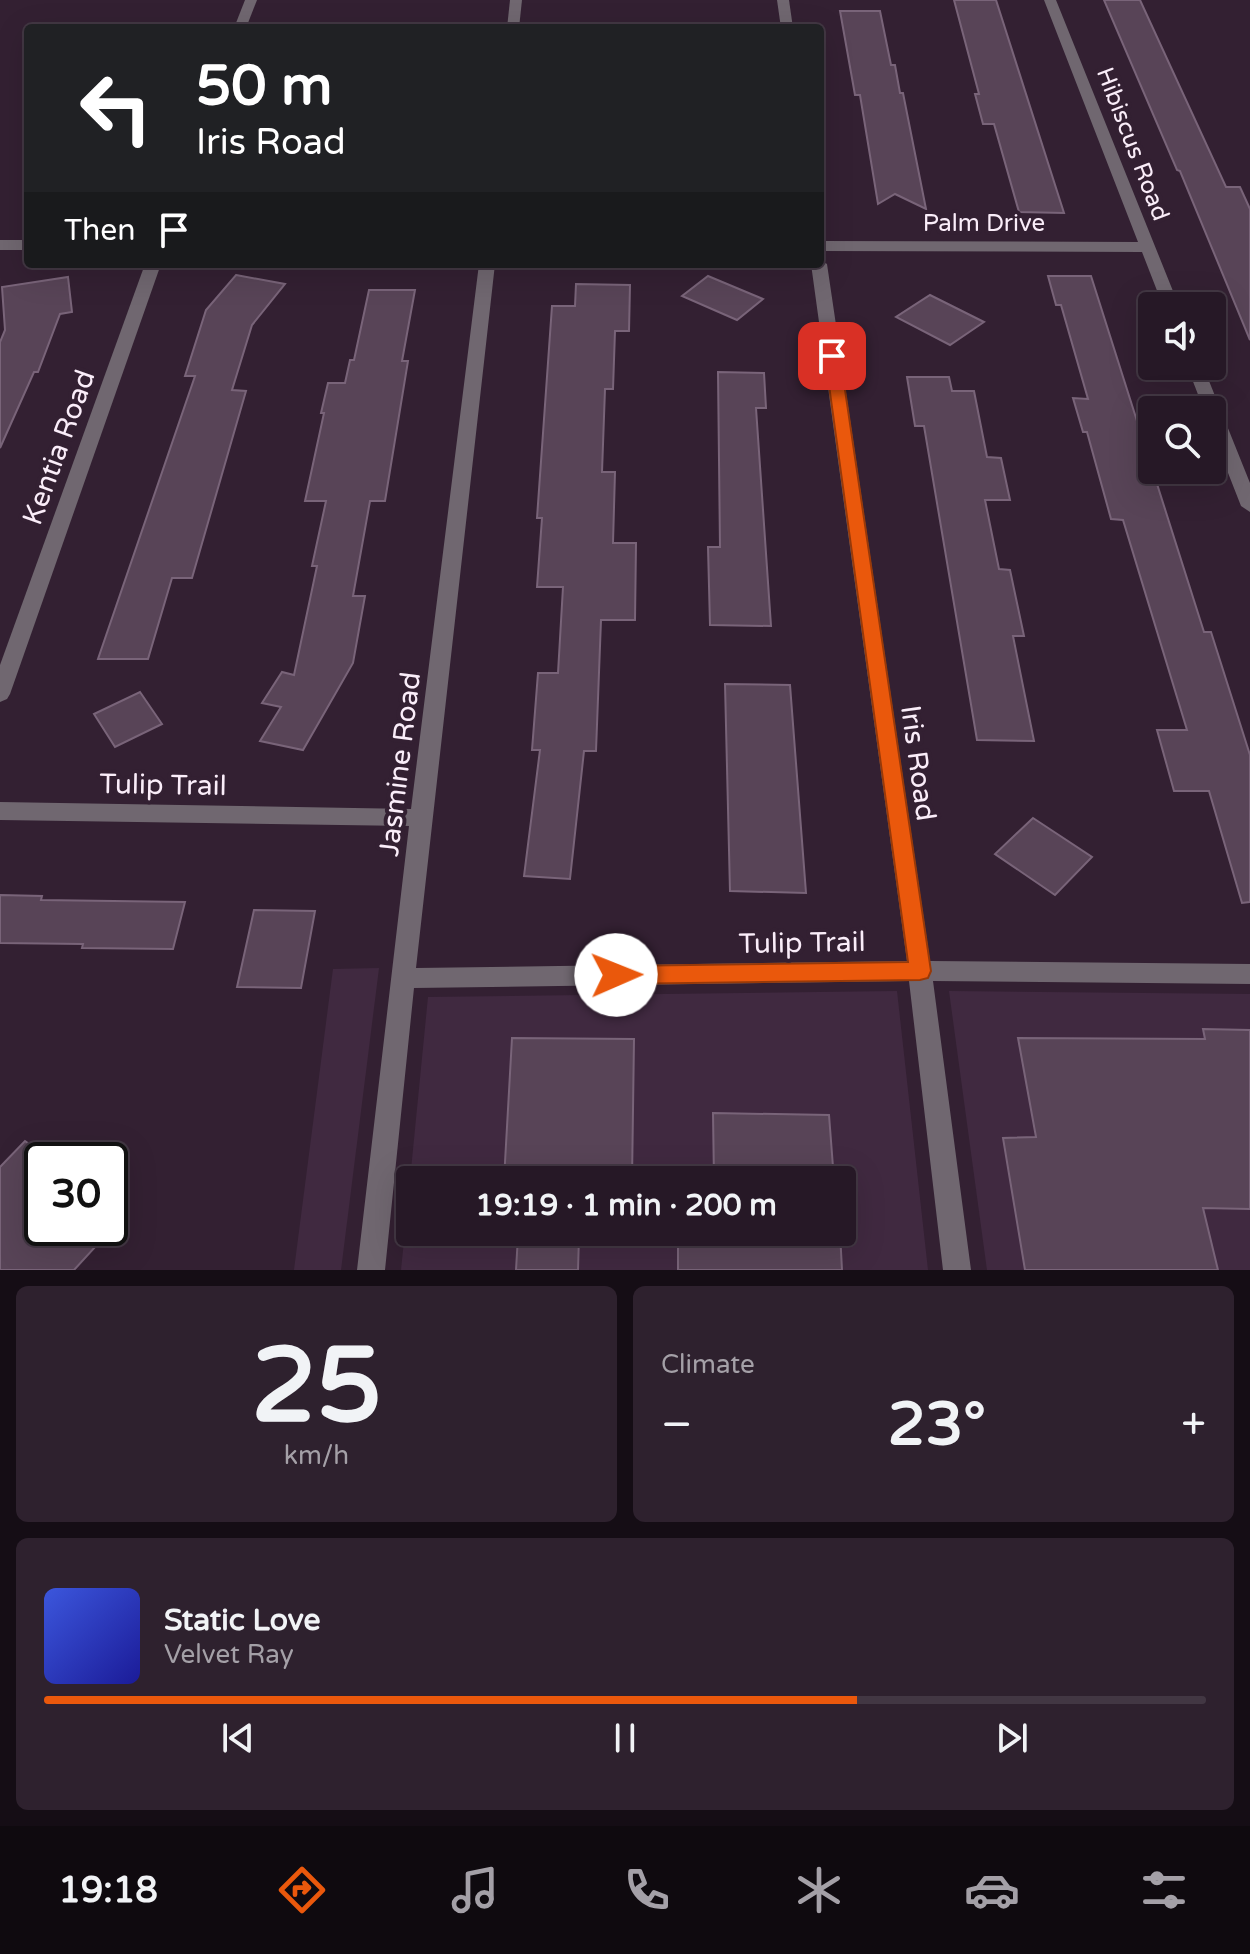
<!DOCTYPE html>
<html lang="en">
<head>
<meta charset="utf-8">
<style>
	:root { --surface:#261826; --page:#2e212e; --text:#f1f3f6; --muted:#a4a0a7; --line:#423743; --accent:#ea580c }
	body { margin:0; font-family:"Varela Round",sans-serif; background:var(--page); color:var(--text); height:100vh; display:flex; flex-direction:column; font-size:30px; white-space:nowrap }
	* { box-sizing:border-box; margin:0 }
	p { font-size:26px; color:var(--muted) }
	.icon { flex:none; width:44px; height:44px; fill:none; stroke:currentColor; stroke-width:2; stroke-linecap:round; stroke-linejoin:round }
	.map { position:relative; height:1270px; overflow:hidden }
	.details { display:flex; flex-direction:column; gap:16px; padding:16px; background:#150d15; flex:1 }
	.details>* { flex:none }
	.guide { position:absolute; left:24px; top:24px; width:800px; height:244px; border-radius:8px; box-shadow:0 8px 32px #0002,0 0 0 2px var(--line); background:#202124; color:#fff; overflow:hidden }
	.tools { position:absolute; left:1138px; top:292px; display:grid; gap:16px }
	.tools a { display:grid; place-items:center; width:88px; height:88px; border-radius:8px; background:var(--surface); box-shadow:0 8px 32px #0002,0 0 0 2px var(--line); font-size:40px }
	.speed { position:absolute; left:24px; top:1142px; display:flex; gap:16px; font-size:40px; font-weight:700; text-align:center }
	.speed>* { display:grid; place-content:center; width:104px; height:104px; border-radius:50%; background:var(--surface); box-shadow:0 8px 32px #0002,0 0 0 2px var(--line); line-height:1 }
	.speed .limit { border:4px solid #111; border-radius:12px; background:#fff; color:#111 }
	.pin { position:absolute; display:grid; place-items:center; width:68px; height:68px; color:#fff; margin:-34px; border-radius:16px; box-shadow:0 4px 12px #0006 }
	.me { position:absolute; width:88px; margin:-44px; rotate:89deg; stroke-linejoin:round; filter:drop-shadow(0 0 6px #0008) }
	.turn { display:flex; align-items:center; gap:28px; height:168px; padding:0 40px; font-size:36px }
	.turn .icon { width:104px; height:104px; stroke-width:2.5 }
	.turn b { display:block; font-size:56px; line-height:68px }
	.then { display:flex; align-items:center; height:76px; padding:0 40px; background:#0003; gap:16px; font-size:30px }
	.big { font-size:60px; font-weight:700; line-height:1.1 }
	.details .card { flex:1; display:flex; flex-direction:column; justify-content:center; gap:12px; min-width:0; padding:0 28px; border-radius:12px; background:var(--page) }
	.details .dial { align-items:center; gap:0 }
	.dial b { font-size:104px; line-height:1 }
	.song { display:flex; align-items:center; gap:24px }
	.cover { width:96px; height:96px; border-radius:12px; background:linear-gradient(135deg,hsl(230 70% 55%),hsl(240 70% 35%)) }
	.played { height:8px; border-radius:4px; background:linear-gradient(90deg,var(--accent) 70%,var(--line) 70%) }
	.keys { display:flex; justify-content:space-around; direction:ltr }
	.heat { display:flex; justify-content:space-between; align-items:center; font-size:44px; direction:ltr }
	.details .tiles { flex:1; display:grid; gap:16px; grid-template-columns:1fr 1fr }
	.card:last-child { grid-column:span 2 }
	.trip { position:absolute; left:396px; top:1166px; width:460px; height:80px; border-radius:8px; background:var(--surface); box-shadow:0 8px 32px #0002,0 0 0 2px var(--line); font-weight:700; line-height:80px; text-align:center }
	.dock { display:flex; height:128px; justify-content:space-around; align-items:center; background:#0f0a0f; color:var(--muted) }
	.dock .icon { width:56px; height:56px }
	.dock .active { color:var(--accent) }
	.dock b { font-size:36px; color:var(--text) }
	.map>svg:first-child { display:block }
	.built { fill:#402940 }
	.building { fill:#584457; stroke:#796479; stroke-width:2 }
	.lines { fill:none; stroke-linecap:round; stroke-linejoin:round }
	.street { fill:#706770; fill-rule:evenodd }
	.route { fill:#ea580c; stroke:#983908; stroke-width:2 }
	.labels { text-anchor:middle; stroke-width:8; stroke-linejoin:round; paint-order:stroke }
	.far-street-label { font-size:24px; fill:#faedf9; stroke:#332032 }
	.street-label { font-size:28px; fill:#faedf9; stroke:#332032 }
</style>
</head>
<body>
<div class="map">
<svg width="1250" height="1270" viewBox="0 0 1250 1270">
	<rect width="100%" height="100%" fill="#332032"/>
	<!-- built -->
	<g class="built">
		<polygon points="379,968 341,1270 294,1270 333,969"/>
		<polygon points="897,991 928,1270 401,1270 410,1181 410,1232 842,1232 842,1180 410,1180 428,997"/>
		<polygon points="949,991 1250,994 1250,1270 987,1270"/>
	</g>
	<!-- building -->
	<g class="building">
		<polygon points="954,0 996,0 1064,213 1019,212 994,124 983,124 975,94 979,94"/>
		<polygon points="1104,0 1140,0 1226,187 1240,187 1250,209 1250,340 1180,171 1177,170"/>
		<polygon points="840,11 880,11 891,65 895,65 900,93 903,93 926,209 895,194 878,204 860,95 855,95"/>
		<polygon points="236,275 285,284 252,325 232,390 246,391 192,578 172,578 148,659 98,659 195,376 185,376 206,310"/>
		<polygon points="708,276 763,299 737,320 682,296"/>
		<polygon points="1048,276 1091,276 1204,632 1211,632 1250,755 1250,902 1242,903 1209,791 1174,791 1157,730 1187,730 1123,520 1111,519 1087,432 1083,432 1073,398 1088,399 1061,305 1056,305"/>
		<polygon points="68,277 72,312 60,314 38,372 34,372 0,448 0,342 5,330 2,287"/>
		<polygon points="576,284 630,285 629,331 615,331 613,389 605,389 602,472 615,472 613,543 636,543 635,620 601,620 596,751 584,751 570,879 524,876 540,750 532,750 538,673 558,673 563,587 537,587 542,518 537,518 552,306 575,306"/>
		<polygon points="369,290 415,290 402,361 408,361 385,501 370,501 353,596 365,596 353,663 303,750 260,741 281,707 262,703 282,672 294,675 317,566 312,566 326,501 305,501 324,413 321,413 328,383 345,383 350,360 354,360"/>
		<polygon points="930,295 984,322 950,345 896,317"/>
		<polygon points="718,372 764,373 766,408 756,408 771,626 710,625 708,547 720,547"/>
		<polygon points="907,377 949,377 952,391 974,391 987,457 1001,458 1010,500 985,500 999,569 1010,570 1024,636 1013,636 1034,741 977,740 924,426 915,426"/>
		<polygon points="725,684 790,685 806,893 730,891"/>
		<polygon points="140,692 162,724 115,747 94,714"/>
		<polygon points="1033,818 1092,857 1055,895 995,854"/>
		<polygon points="0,895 42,896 41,900 185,902 173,949 82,948 83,944 0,943"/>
		<polygon points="254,910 315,911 301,988 237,987"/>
		<polygon points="1203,1029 1250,1030 1250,1209 1203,1208 1218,1270 1025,1270 1003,1138 1036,1137 1018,1038 1205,1039"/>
		<polygon points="512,1038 634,1039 632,1180 504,1180"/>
		<polygon points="713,1113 829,1115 834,1180 714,1180"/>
		<polygon points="25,1141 42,1153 42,1228 73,1228 97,1245 74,1270 0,1270 0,1167"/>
		<polygon points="678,1232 840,1232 842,1270 678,1270"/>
		<polygon points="518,1236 579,1237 578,1270 516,1270"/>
	</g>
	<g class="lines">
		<!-- street -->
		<g class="street">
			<polygon points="245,0 257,0 246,28 234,28"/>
			<polygon points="510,0 522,0 519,28 507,28"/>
			<polygon points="777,0 789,0 793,28 781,28"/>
			<polygon points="1044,0 1056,0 1179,306 1163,306 1142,252 820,251 820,241 1138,242"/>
			<rect x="0" y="240" width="28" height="10"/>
			<polygon points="820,260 827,264 930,961 1250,964 1250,984 933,981 971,1270 943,1270 909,981 414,988 385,1270 357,1270 409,826 0,820 0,802 411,809 479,264 495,264 416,968 907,961 811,264 820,264"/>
			<polygon points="145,264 161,264 10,694 7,699 0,702 0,665"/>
			<polygon points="1187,366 1203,366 1250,483 1250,512 1241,506 1212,432 1212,410 1204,410"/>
		</g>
	</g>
	<!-- route -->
	<polygon class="route" points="832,352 840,356 931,971 928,978 920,980 616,984 608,982 605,975 608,968 616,966 908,962 825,356"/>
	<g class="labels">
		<!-- far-street labels -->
		<g class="far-street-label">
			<text transform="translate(1133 144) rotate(69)" y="8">Hibiscus Road</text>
			<text x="984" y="231">Palm Drive</text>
		</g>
		<!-- street labels -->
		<g class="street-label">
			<text transform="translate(58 447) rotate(-70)" y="10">Kentia Road</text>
			<text transform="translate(919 763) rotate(82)" y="10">Iris Road</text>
			<text transform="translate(399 764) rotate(-83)" y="10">Jasmine Road</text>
			<text transform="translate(163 784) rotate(1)" y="10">Tulip Trail</text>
			<text transform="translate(802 942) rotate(-1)" y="10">Tulip Trail</text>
		</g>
	</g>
</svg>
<div class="tools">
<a><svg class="icon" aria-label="sound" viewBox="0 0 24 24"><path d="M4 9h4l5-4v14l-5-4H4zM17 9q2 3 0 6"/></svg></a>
<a><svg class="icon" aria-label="search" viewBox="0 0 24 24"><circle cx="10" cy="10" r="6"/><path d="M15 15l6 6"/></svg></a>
</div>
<div class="speed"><div class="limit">30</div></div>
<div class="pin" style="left:832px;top:356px;background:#d93025"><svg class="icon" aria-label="arrive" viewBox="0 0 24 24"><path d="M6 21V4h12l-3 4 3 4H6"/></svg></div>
<svg class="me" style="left:616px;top:975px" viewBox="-20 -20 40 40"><circle r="19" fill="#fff"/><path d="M0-13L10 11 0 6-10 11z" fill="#ea580c"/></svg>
<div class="trip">19:19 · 1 min · 200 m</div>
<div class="guide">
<div class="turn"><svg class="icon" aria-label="left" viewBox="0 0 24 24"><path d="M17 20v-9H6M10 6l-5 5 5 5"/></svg><div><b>50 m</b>Iris Road</div></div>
<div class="then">Then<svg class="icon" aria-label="arrive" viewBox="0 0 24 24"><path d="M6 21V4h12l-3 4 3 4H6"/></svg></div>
</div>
</div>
<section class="details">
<div class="tiles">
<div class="card dial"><b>25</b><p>km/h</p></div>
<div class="card"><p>Climate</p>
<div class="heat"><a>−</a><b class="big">23°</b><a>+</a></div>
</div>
<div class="card">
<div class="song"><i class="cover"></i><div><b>Static Love</b><p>Velvet Ray</p></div></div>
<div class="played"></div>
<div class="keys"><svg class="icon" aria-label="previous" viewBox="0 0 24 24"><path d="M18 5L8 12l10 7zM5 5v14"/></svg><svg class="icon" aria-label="pause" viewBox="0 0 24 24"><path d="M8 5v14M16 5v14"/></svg><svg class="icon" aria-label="next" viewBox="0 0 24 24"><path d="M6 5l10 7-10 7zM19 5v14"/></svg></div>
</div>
</div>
</section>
<nav class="dock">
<b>19:18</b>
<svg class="icon active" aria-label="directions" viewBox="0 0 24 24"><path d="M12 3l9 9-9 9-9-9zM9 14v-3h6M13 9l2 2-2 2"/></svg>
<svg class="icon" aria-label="music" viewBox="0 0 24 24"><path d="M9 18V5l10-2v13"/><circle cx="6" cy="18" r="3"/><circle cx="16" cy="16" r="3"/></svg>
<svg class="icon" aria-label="phone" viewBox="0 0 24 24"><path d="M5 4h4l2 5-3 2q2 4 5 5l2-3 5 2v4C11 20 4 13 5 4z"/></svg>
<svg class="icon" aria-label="climate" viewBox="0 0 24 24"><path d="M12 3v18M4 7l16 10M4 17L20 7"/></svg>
<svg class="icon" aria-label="car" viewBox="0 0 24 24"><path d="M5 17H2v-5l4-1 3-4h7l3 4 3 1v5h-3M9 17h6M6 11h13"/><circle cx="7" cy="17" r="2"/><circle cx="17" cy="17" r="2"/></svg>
<svg class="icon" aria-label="filters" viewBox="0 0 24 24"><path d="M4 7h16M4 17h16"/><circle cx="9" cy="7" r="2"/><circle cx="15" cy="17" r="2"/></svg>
</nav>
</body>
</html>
